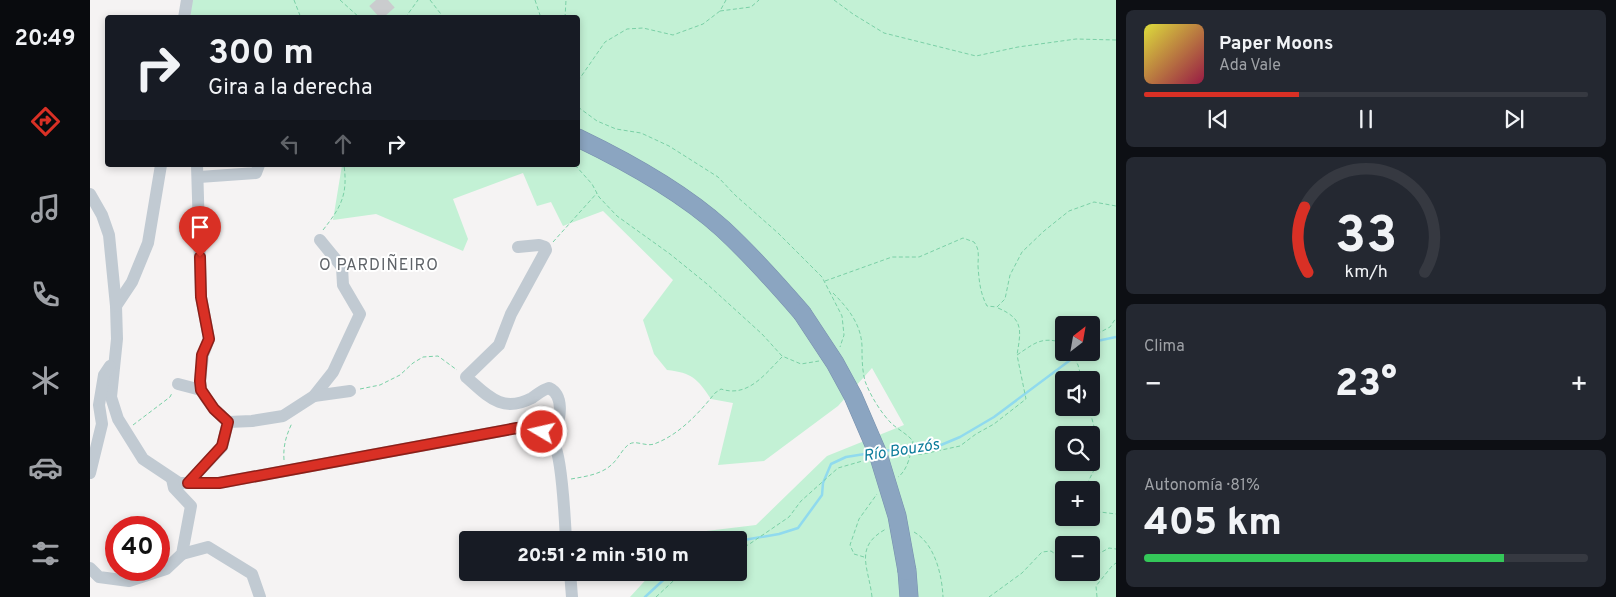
<!DOCTYPE html>
<html lang="es">
<head>
<meta charset="utf-8">
<style>
	:root { --surface:#171b24; --page:#242831; --text:#f1f3f6; --muted:#9ea1a6; --line:#363941; --accent:#d93025 }
	body { margin:0; font-family:Overpass,sans-serif; background:var(--page); color:var(--text); height:100vh; display:flex; flex-direction:column; font-size:19px; white-space:nowrap }
	* { box-sizing:border-box; margin:0 }
	p { font-size:16px; color:var(--muted) }
	.icon { flex:none; width:28px; height:28px; fill:none; stroke:currentColor; stroke-width:2; stroke-linecap:round; stroke-linejoin:round }
	.map { position:relative; flex:1; overflow:hidden }
	.sheet { display:flex; flex-direction:column; gap:10px; padding:10px; background:#0d0f14; width:500px }
	.sheet>* { flex:none }
	.banner { position:absolute; left:15px; top:15px; width:475px; height:152px; border-radius:5px; box-shadow:0 2px 8px #0003; background:#171b24; color:var(--text); overflow:hidden }
	.needle { width:32px; rotate:31deg }
	.fabs { position:absolute; left:965px; top:316px; display:grid; gap:10px }
	.fabs a { display:grid; place-items:center; width:45px; height:45px; border-radius:5px; background:var(--surface); box-shadow:0 2px 8px #0003; font-size:25px }
	.speed { position:absolute; left:15px; top:516px; display:flex; gap:10px; font-size:25px; font-weight:700; text-align:center }
	.speed>* { display:grid; place-content:center; width:65px; height:65px; border-radius:50%; background:var(--surface); box-shadow:0 2px 8px #0003; line-height:1 }
	.speed .limit { border:8px solid #d22; background:#fff; color:#111 }
	.pin { position:absolute; display:grid; place-items:center; width:42px; height:42px; color:#fff; margin:-51px -21px; border-radius:50% 50% 50% 0; rotate:-45deg; box-shadow:0 0 5px #0007 }
	.pin .icon { rotate:45deg }
	.me { position:absolute; width:55px; margin:-28px; rotate:279deg; stroke-linejoin:round; filter:drop-shadow(0 0 4px #0008) }
	.turn { display:flex; align-items:center; gap:18px; height:105px; padding:0 20px; font-size:22px }
	.turn .icon { width:65px; height:65px; stroke-width:2.5 }
	.turn b { display:block; font-size:35px; line-height:42px }
	.lanes { display:flex; align-items:center; height:48px; padding:0 20px; background:#0003; justify-content:center; gap:25px; direction:ltr }
	.lanes .off { opacity:.35 }
	.big { font-size:38px; font-weight:800; line-height:1.1 }
	.sheet .card { flex:1; display:flex; flex-direction:column; justify-content:center; gap:8px; min-width:0; padding:0 18px; border-radius:8px; background:var(--page) }
	.sheet .dial { align-items:center; gap:0 }
	.dial svg { height:130px; overflow:visible; fill:none; stroke:var(--line); stroke-width:7; stroke-linecap:round; text-anchor:middle }
	.dial text { fill:var(--text); stroke:none }
	.song { display:flex; align-items:center; gap:15px }
	.cover { width:60px; height:60px; border-radius:8px; background:linear-gradient(135deg,hsl(60 70% 55%),hsl(340 70% 35%)) }
	.played { height:5px; border-radius:2px; background:linear-gradient(90deg,var(--accent) 35%,var(--line) 35%) }
	.keys { display:flex; justify-content:space-around; direction:ltr }
	.heat { display:flex; justify-content:space-between; align-items:center; font-size:28px; direction:ltr }
	.charge { height:8px; border-radius:4px; background:linear-gradient(90deg,#34c759 81%,var(--line) 0) }
	.trip { position:absolute; left:369px; top:531px; width:288px; height:50px; border-radius:5px; background:var(--surface); box-shadow:0 2px 8px #0003; font-weight:800; line-height:50px; text-align:center }
	main { display:flex; flex:1; min-height:0 }
	.tab-bar { display:flex; flex-direction:column; width:90px; justify-content:space-around; align-items:center; background:#090b0e; color:var(--muted) }
	.tab-bar .icon { width:35px; height:35px }
	.tab-bar .on { color:var(--accent) }
	.tab-bar b { font-size:22px; color:var(--text) }
	.map>svg:first-child { display:block }
	.green { fill:#c3f1d5; fill-rule:evenodd }
	.lines { fill:none; stroke-linecap:round; stroke-linejoin:round }
	.stream { stroke:#90daee; stroke-width:2.5 }
	.highway-tunnel { stroke:#caccce; stroke-width:18; stroke-dasharray:18 9; stroke-linecap:butt }
	.highway-casing { stroke:#7690ad; stroke-width:19 }
	.path { stroke:#7ad0a6; stroke-width:1; stroke-dasharray:4 2.5; stroke-linecap:butt }
	.minor { stroke:#c1cad2; stroke-width:12 }
	.highway { stroke:#8ba5c1; stroke-width:18 }
	.highway-bridge-casing { stroke:#7690ad; stroke-width:19; stroke-linecap:butt }
	.highway-bridge { stroke:#8ba5c1; stroke-width:18 }
	.route-casing { stroke:#8d1f18; stroke-width:12 }
	.route { stroke:#d93025; stroke-width:9 }
	.labels { text-anchor:middle; stroke-width:4; stroke-linejoin:round; paint-order:stroke }
	.neighbourhood-label { font-size:16px; letter-spacing:1px; fill:#5f6368; stroke:#fff }
	.water-label { font-size:16px; font-style:italic; fill:#0c7c9b; stroke:#fff }
</style>
</head>
<body>
<main>
<nav class="tab-bar">
<b>20:49</b>
<svg class="icon on" aria-label="directions" viewBox="0 0 24 24"><path d="M12 3l9 9-9 9-9-9zM9 14v-3h6M13 9l2 2-2 2"/></svg>
<svg class="icon" aria-label="music" viewBox="0 0 24 24"><path d="M9 18V5l10-2v13"/><circle cx="6" cy="18" r="3"/><circle cx="16" cy="16" r="3"/></svg>
<svg class="icon" aria-label="phone" viewBox="0 0 24 24"><path d="M5 4h4l2 5-3 2q2 4 5 5l2-3 5 2v4C11 20 4 13 5 4z"/></svg>
<svg class="icon" aria-label="climate" viewBox="0 0 24 24"><path d="M12 3v18M4 7l16 10M4 17L20 7"/></svg>
<svg class="icon" aria-label="car" viewBox="0 0 24 24"><path d="M5 17H2v-5l4-1 3-4h7l3 4 3 1v5h-3M9 17h6M6 11h13"/><circle cx="7" cy="17" r="2"/><circle cx="17" cy="17" r="2"/></svg>
<svg class="icon" aria-label="filters" viewBox="0 0 24 24"><path d="M4 7h16M4 17h16"/><circle cx="9" cy="7" r="2"/><circle cx="15" cy="17" r="2"/></svg>
</nav>
<div class="map">
<svg width="1026" height="597" viewBox="0 0 1026 597">
	<rect width="100%" height="100%" fill="#f5f3f3"/>
	<!-- green -->
	<path class="green" d="M102,0H1026V597H540L562,573L648,572V540H599L608,532L666,525L737,456L814,425L782,368L748,406L674,461L628,465L643,403L621,399C607,378 602,373 577,370L564,354L553,320L583,280L513,211L473,226L461,202L447,206L433,173L363,199L378,239L373,251L286,214L243,220L252,165H488V18H100ZM974,325H1001V352H974ZM974,380H1001V408H974ZM974,435H1001V462H974ZM974,490H1001V518H974ZM974,545H1001V572H974Z"/>
	<g class="lines">
		<!-- stream -->
		<g class="stream">
			<polyline points="1001,345 1007,341 1026,337"/>
			<polyline points="793,451 851,445 870,437 904,417 991,352"/>
			<polyline points="648,541 689,534 708,528 732,495 733,483 741,464 756,457 781,453"/>
			<polyline points="555,597 582,572"/>
		</g>
		<!-- highway-tunnel -->
		<polyline class="highway-tunnel" points="286,0 302,18"/>
		<defs>
			<g id="highway">
				<path d="M488,138C538,162 591,191 633,229C662,256 687,284 712,313"/>
				<polyline points="817,571 819,597"/>
			</g>
		</defs>
		<!-- highway casing -->
		<use href="#highway" class="highway-casing"/>
		<!-- path -->
		<g class="path">
			<polyline points="204,0 211,18"/>
			<polyline points="250,0 270,18"/>
			<polyline points="340,0 354,18"/>
			<polyline points="445,0 451,18"/>
			<polyline points="744,0 763,14 794,33 886,56 928,47 986,39 1026,40"/>
			<polyline points="630,11 661,7 669,0"/>
			<polyline points="315,18 328,0"/>
			<polyline points="475,18 476,0"/>
			<polyline points="488,81 515,42 537,29 553,28 583,35 613,24 630,11 636,0"/>
			<polyline points="488,107 507,121 526,129 551,133 579,146 628,177 645,195 688,233 732,277 752,316 754,335 750,347"/>
			<polyline points="485,165 502,184 509,197 527,216 580,254 617,284 672,334 692,356 711,364 729,361"/>
			<path d="M233,230C251,207 258,195 254,165"/>
			<polyline points="463,242 507,193"/>
			<path d="M735,281L802,257H829L873,238L884,242C890,250 888,256 888,266C889,280 890,293 897,306L907,307L915,299L920,275L932,252L954,231L979,211L1004,202L1026,206"/>
			<path d="M743,293C758,308 771,324 772,346C772,358 772,369 775,381C780,395 791,413 802,424C809,430 817,434 823,441C821,453 818,470 808,477"/>
			<path d="M908,308C934,319 931,330 927,355"/>
			<polyline points="1001,337 1020,327 1026,318"/>
			<polyline points="981,352 988,365 992,380"/>
			<polyline points="270,389 290,385 310,375 323,363 333,357 348,356 367,370"/>
			<polyline points="43,425 80,397 82,393"/>
			<path d="M802,456L833,454L870,446L886,434L904,424L936,399L927,355C945,343 951,336 974,343"/>
			<path d="M194,460C193,446 196,436 202,423"/>
			<path d="M481,479C498,476 515,474 526,460C530,455 533,449 538,445C545,439 555,447 564,444C589,435 609,413 625,393L631,389C658,398 675,374 692,357"/>
			<polyline points="994,490 1007,464 1008,441 999,408"/>
			<polyline points="1001,509 1002,511 1026,514"/>
			<path d="M824,532C845,544 852,575 853,597"/>
			<polyline points="648,548 658,545 699,517 711,501 748,468 776,460"/>
			<polyline points="774,557 764,554 760,545 769,519 787,494"/>
			<polyline points="1001,558 1019,548 1026,549"/>
			<polyline points="566,597 593,572"/>
			<path d="M782,597C779,568 763,547 796,529"/>
			<polyline points="899,597 932,573 952,552 961,551 974,560"/>
			<polyline points="1007,597 1006,586 1022,566 1026,563"/>
		</g>
		<!-- minor -->
		<g class="minor">
			<polyline points="94,18 97,0"/>
			<polyline points="107,165 111,297 119,339 113,355 110,381 111,390 116,398 124,409 138,422 162,421 193,416 224,396 243,372 270,314 253,285 252,267 230,240"/>
			<polyline points="109,177 166,173 169,165"/>
			<path d="M0,194L12,215L19,235L26,306L27,339L21,397L28,419L53,459L89,483H129L427,428C442,427 456,431 464,444C472,457 475,521 476,540"/>
			<path d="M428,247L449,245L455,247L456,250L421,314L409,345L376,377C397,395 411,414 442,398C448,394 452,390 459,388C478,397 467,427 464,443"/>
			<polyline points="26,306 42,282 58,243 71,165"/>
			<polyline points="88,384 111,390"/>
			<polyline points="224,396 260,391"/>
			<polyline points="0,473 12,424 9,405 14,375 20,366"/>
			<polyline points="98,483 132,447 138,422"/>
			<polyline points="92,554 118,547 162,574 170,597"/>
			<polyline points="0,568 9,577 39,581 76,569 92,554 101,506 84,488 82,479"/>
			<polyline points="480,572 482,597"/>
		</g>
		<!-- highway -->
		<use href="#highway" class="highway"/>
		<defs>
			<polyline id="highway-bridge" points="712,313 745,363 763,396 788,454 807,516 817,571"/>
		</defs>
		<!-- highway-bridge casing -->
		<use href="#highway-bridge" class="highway-bridge-casing"/>
		<!-- highway-bridge -->
		<use href="#highway-bridge" class="highway-bridge"/>
	</g>
	<g class="lines">
		<defs>
			<polyline id="route" points="110,257 111,297 119,339 112,355 110,381 111,390 124,409 138,422 132,446 98,483 129,483 427,428 436,427 452,432"/>
		</defs>
		<!-- route casing -->
		<use href="#route" class="route-casing"/>
		<!-- route -->
		<use href="#route" class="route"/>
	</g>
	<g class="labels">
		<!-- neighbourhood labels -->
		<g class="neighbourhood-label">
			<text x="289" y="270">O PARDIÑEIRO</text>
		</g>
		<!-- water labels -->
		<g class="water-label">
			<text transform="translate(811 449) rotate(-9)" y="6">Río Bouzós</text>
		</g>
	</g>
</svg>
<div class="fabs">
<a><svg class="needle" viewBox="-14 -14 28 28"><path d="M0-13l5 13h-10z" fill="#e53935"/><path d="M0 13l5-13h-10z" fill="#9ea1a6"/></svg></a>
<a><svg class="icon" aria-label="sound" viewBox="0 0 24 24"><path d="M4 9h4l5-4v14l-5-4H4zM17 9q2 3 0 6"/></svg></a>
<a><svg class="icon" aria-label="search" viewBox="0 0 24 24"><circle cx="10" cy="10" r="6"/><path d="M15 15l6 6"/></svg></a>
<a>+</a>
<a>−</a>
</div>
<div class="speed"><div class="limit">40</div></div>
<div class="pin" style="left:110px;top:257px;background:#d93025"><svg class="icon" aria-label="arrive" viewBox="0 0 24 24"><path d="M6 21V4h12l-3 4 3 4H6"/></svg></div>
<svg class="me" style="left:452px;top:432px" viewBox="-20 -20 40 40"><circle r="17" fill="#d93025" stroke="#fff" stroke-width="3"/><path d="M0-11L8 9 0 5-8 9z" fill="#fff"/></svg>
<div class="trip">20:51 · 2 min · 510 m</div>
<div class="banner">
<div class="turn"><svg class="icon" aria-label="right" viewBox="0 0 24 24"><path d="M7 20v-9h11M14 6l5 5-5 5"/></svg><div><b>300 m</b>Gira a la derecha</div></div>
<div class="lanes"><svg class="icon off" aria-label="left" viewBox="0 0 24 24"><path d="M17 20v-9H6M10 6l-5 5 5 5"/></svg><svg class="icon off" aria-label="ahead" viewBox="0 0 24 24"><path d="M12 20V5M6 11l6-6 6 6"/></svg><svg class="icon" aria-label="right" viewBox="0 0 24 24"><path d="M7 20v-9h11M14 6l5 5-5 5"/></svg></div>
</div>
</div>
<section class="sheet">
<div class="card">
<div class="song"><i class="cover"></i><div><b>Paper Moons</b><p>Ada Vale</p></div></div>
<div class="played"></div>
<div class="keys"><svg class="icon" aria-label="previous" viewBox="0 0 24 24"><path d="M18 5L8 12l10 7zM5 5v14"/></svg><svg class="icon" aria-label="pause" viewBox="0 0 24 24"><path d="M8 5v14M16 5v14"/></svg><svg class="icon" aria-label="next" viewBox="0 0 24 24"><path d="M6 5l10 7-10 7zM19 5v14"/></svg></div>
</div>
<div class="card dial"><svg viewBox="0 0 100 80">
<path d="M14 69A42 42 0 1 1 86 69"/>
<path d="M14 69A42 42 0 0 1 12 29" stroke="#d93025"/>
<text x="50" y="56" font-size="32" font-weight="700">33</text>
<text x="50" y="72" font-size="11">km/h</text>
</svg></div>
<div class="card"><p>Clima</p>
<div class="heat"><a>−</a><b class="big">23°</b><a>+</a></div>
</div>
<div class="card"><p>Autonomía · 81%</p><b class="big">405 km</b><div class="charge"></div></div>
</section>
</main>
</body>
</html>
